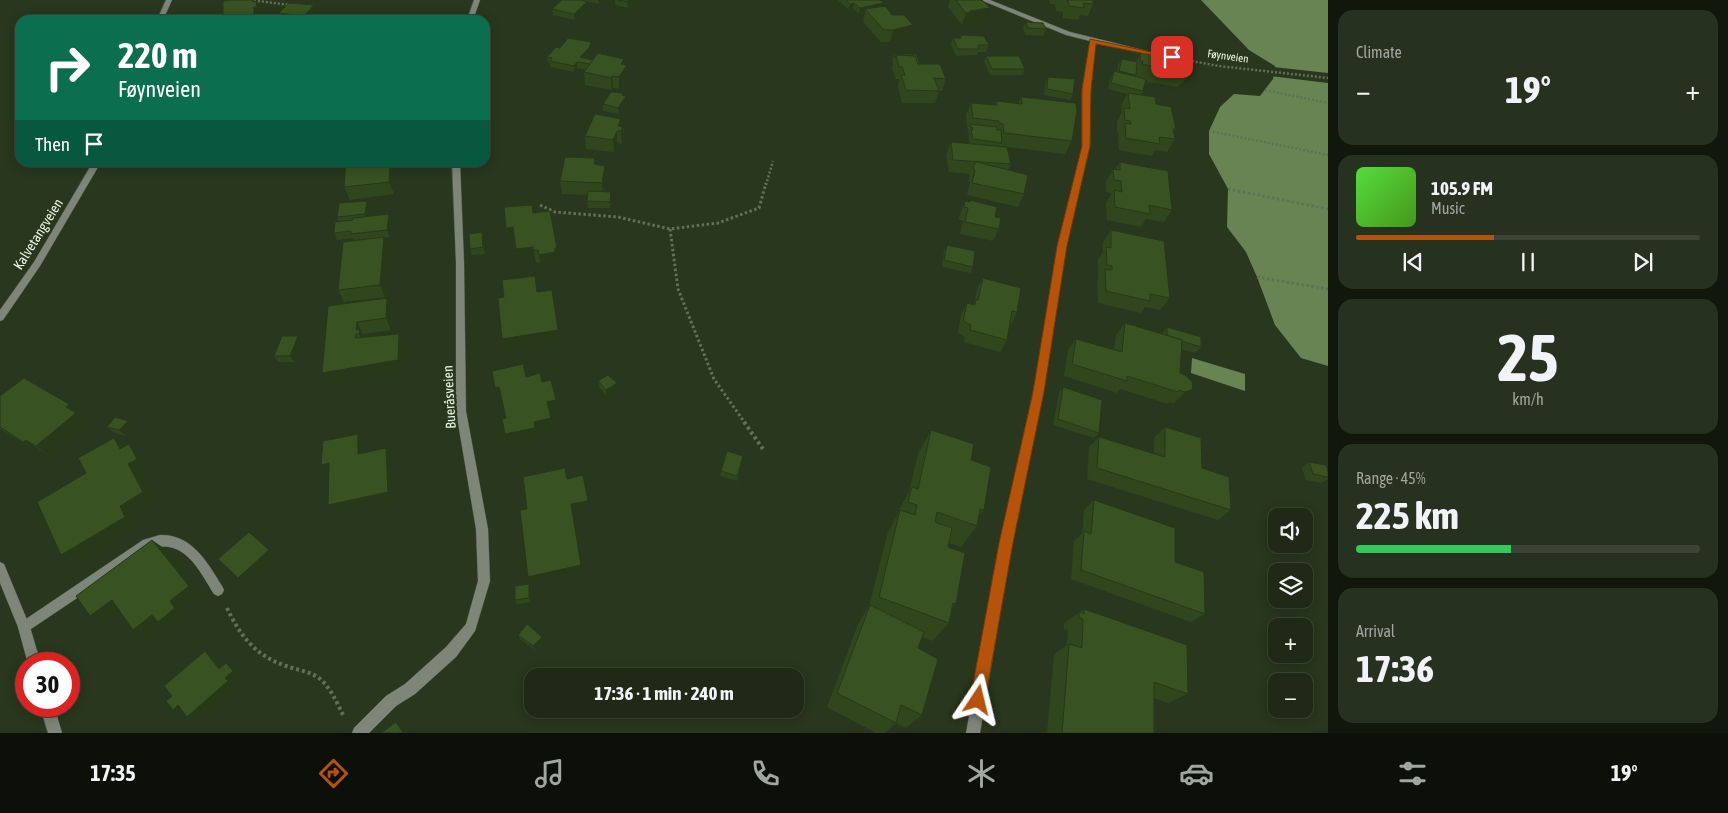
<!DOCTYPE html>
<html lang="en">
<head>
<meta charset="utf-8">
<style>
	:root { --surface:#1f2916; --page:#27311f; --text:#f1f3f6; --muted:#a1a6a1; --line:#3c4535; --accent:#b45309 }
	body { margin:0; font-family:"Asap Condensed",sans-serif; background:var(--page); color:var(--text); height:100vh; display:flex; flex-direction:column; font-size:19px; white-space:nowrap }
	* { box-sizing:border-box; margin:0 }
	p { font-size:16px; color:var(--muted) }
	.icon { flex:none; width:28px; height:28px; fill:none; stroke:currentColor; stroke-width:2; stroke-linecap:round; stroke-linejoin:round }
	.map { position:relative; flex:1; overflow:hidden }
	.side { display:flex; flex-direction:column; gap:10px; padding:10px; background:#11170c; width:400px }
	.side>* { flex:none }
	.hud { position:absolute; left:15px; top:15px; width:475px; height:152px; border-radius:15px; box-shadow:0 2px 12px #0003,0 0 0 1px var(--line); background:#0b6e4f; color:#fff; overflow:hidden }
	.fabs { position:absolute; left:1268px; top:508px; display:grid; gap:10px }
	.fabs a { display:grid; place-items:center; width:45px; height:45px; border-radius:10px; background:var(--surface); box-shadow:0 2px 12px #0003,0 0 0 1px var(--line); font-size:25px }
	.speed { position:absolute; left:15px; top:652px; display:flex; gap:10px; font-size:25px; font-weight:700; text-align:center }
	.speed>* { display:grid; place-content:center; width:65px; height:65px; border-radius:50%; background:var(--surface); box-shadow:0 2px 12px #0003,0 0 0 1px var(--line); line-height:1 }
	.speed .limit { border:8px solid #d22; background:#fff; color:#111 }
	.pin { position:absolute; display:grid; place-items:center; width:42px; height:42px; color:#fff; margin:-21px; border-radius:10px; box-shadow:0 2px 8px #0006 }
	.me { position:absolute; width:55px; margin:-28px; rotate:10deg; stroke-linejoin:round; filter:drop-shadow(0 0 4px #0008) }
	.turn { display:flex; align-items:center; gap:18px; height:105px; padding:0 20px; font-size:22px }
	.turn .icon { width:65px; height:65px; stroke-width:2.5 }
	.turn b { display:block; font-size:35px; line-height:42px }
	.then { display:flex; align-items:center; height:48px; padding:0 20px; background:#0003; gap:10px; font-size:19px }
	.big { font-size:38px; font-weight:700; line-height:1.1 }
	.side .widget { flex:1; display:flex; flex-direction:column; justify-content:center; gap:8px; min-width:0; padding:0 18px; border-radius:15px; background:var(--page) }
	.side .dial { align-items:center; gap:0 }
	.dial b { font-size:65px; line-height:1 }
	.song { display:flex; align-items:center; gap:15px }
	.cover { width:60px; height:60px; border-radius:8px; background:linear-gradient(135deg,hsl(110 70% 55%),hsl(100 70% 35%)) }
	.played { height:5px; border-radius:2px; background:linear-gradient(90deg,var(--accent) 40%,var(--line) 40%) }
	.keys { display:flex; justify-content:space-around; direction:ltr }
	.heat { display:flex; justify-content:space-between; align-items:center; font-size:28px; direction:ltr }
	.charge { height:8px; border-radius:4px; background:linear-gradient(90deg,#34c759 45%,var(--line) 0) }
	.trip { position:absolute; left:524px; top:668px; width:280px; height:50px; border-radius:15px; background:var(--surface); box-shadow:0 2px 12px #0003,0 0 0 1px var(--line); font-weight:700; line-height:50px; text-align:center }
	.tab-bar { display:flex; height:80px; justify-content:space-around; align-items:center; background:#0c1009; color:var(--muted) }
	.tab-bar .icon { width:35px; height:35px }
	.tab-bar .on { color:var(--accent) }
	.tab-bar b { font-size:22px; color:var(--text) }
	main { display:flex; flex:1; min-height:0 }
	.map>svg:first-child { display:block }
	.water { fill:#678452 }
	.pier { fill:#29371e }
	.lines { fill:none; stroke-linecap:round; stroke-linejoin:round }
	.service-casing { stroke:#48553e; stroke-width:1 }
	.minor-casing { stroke:#48553e; stroke-width:1 }
	.path-far2 { stroke:#637059; stroke-width:2.5; stroke-dasharray:2 2; stroke-linecap:butt }
	.path-far1 { stroke:#637059; stroke-width:3; stroke-dasharray:2.5 2.5; stroke-linecap:butt }
	.path { stroke:#637059; stroke-width:4; stroke-dasharray:3 3; stroke-linecap:butt }
	.service { fill:#7e8579; fill-rule:evenodd }
	.minor { fill:#7e8579; fill-rule:evenodd }
	.wall { fill:#30471d }
	.shaded-wall { fill:#273918 }
	.building { fill:#385222; stroke:#273918 }
	.route { fill:#b45309; stroke:#753606 }
	.labels { text-anchor:middle; stroke-width:5; stroke-linejoin:round; paint-order:stroke }
	.far-street-label { font-size:11px; fill:#ebf4e4; stroke:#29371e }
	.street-label { font-size:14px; fill:#ebf4e4; stroke:#29371e }
</style>
</head>
<body>
<main>
<div class="map">
<svg width="1328" height="733" viewBox="0 0 1328 733">
	<rect width="100%" height="100%" fill="#29371e"/>
	<!-- water -->
	<g class="water">
		<polygon points="1201,0 1328,0 1328,366 1301,358 1275,325 1257,277 1246,252 1227,227 1228,189 1209,154 1209,131 1220,107 1234,94 1260,96 1273,79 1275,66 1249,50"/>
		<polygon points="1192,358 1245,374 1245,391 1191,373"/>
	</g>
	<!-- pier -->
	<polygon class="pier" points="1273,67 1328,73 1328,83 1270,76"/>
	<g class="lines">
		<defs>
			<g id="service">
				<polygon points="327,15 356,18 359,20 325,18 324,17"/>
				<path d="M160,535C192,534 207,562 222,586L224,590L222,594L218,596L214,594C199,570 184,537 150,549L28,631L24,633L20,631L18,627L20,623L143,540Z"/>
			</g>
			<g id="minor">
				<polygon points="166,0 172,0 163,20 157,20"/>
				<polygon points="474,0 480,0 473,20 467,20"/>
				<polygon points="981,0 990,0 1070,32 1159,54 1156,56 1096,42 1090,90 1090,146 1066,246 1043,392 1012,543 980,733 966,733 1000,543 1033,392 1058,246 1082,146 1082,90 1090,41 1066,35"/>
				<polygon points="93,162 101,162 40,266 3,320 0,321 0,310 34,262"/>
				<polygon points="452,162 460,162 464,263 466,411 488,529 490,581 475,631 456,657 415,694 396,706 369,733 352,733 354,728 386,696 405,684 446,647 466,624 478,581 476,529 456,411 456,263"/>
				<polygon points="0,562 4,564 30,627 41,664 28,664 18,627 0,583"/>
				<polygon points="40,706 54,706 62,733 48,733"/>
			</g>
		</defs>
		<!-- service casing -->
		<use href="#service" class="service-casing"/>
		<!-- minor casing -->
		<use href="#minor" class="minor-casing"/>
		<!-- path-far2 -->
		<g class="path-far2">
			<polyline points="250,0 290,5"/>
			<polyline points="1180,59 1219,66 1328,78"/>
			<polyline points="1265,90 1328,103"/>
			<polyline points="1209,131 1328,155"/>
			<polyline points="766,185 773,161"/>
		</g>
		<!-- path-far1 -->
		<g class="path-far1">
			<polyline points="1228,189 1328,209"/>
			<polyline points="540,205 555,212 618,217 670,229 718,223 759,208 766,183"/>
			<polyline points="670,229 678,289 714,379 745,423"/>
			<polyline points="1257,277 1328,289"/>
		</g>
		<!-- path -->
		<g class="path">
			<polyline points="744,422 763,449"/>
			<path d="M227,608C240,636 256,656 286,666C297,670 309,671 319,678C331,688 337,703 344,717"/>
		</g>
		<!-- service -->
		<use href="#service" class="service"/>
		<!-- minor -->
		<use href="#minor" class="minor"/>
	</g>
	<!-- wall -->
	<g class="wall">
		<polygon points="581,0 603,0 599,4"/>
		<polygon points="615,0 636,0 628,8 615,5"/>
		<polygon points="838,0 880,0 883,7 892,15 913,25 910,38 890,42 881,42 863,22 865,13 859,14 853,9 849,10"/>
		<polygon points="950,0 982,0 985,20 969,22 968,24 962,25 948,7"/>
		<polygon points="1049,0 1093,0 1093,4 1088,16 1080,15 1078,20 1063,18 1063,12 1056,11 1055,4 1050,4"/>
		<polygon points="588,8 574,20 553,15 552,9"/>
		<polygon points="317,11 308,20 281,19 279,13"/>
		<polygon points="1026,22 1046,29 1043,36 1025,35 1023,28"/>
		<polygon points="960,36 989,45 986,52 978,52 977,55 956,56 951,45 953,38 960,38"/>
		<polygon points="560,48 592,49 589,55 586,58 625,64 627,77 619,89 613,88 612,90 585,85 584,72 586,70 577,68 574,72 550,67 550,63 548,63 547,57"/>
		<polygon points="1144,51 1187,64 1189,72 1182,84 1180,84 1178,87 1147,82 1147,80 1146,79 1143,91 1141,95 1156,104 1176,129 1174,132 1175,139 1167,152 1156,150 1152,156 1119,150 1118,136 1119,133 1117,133 1117,121 1122,112 1121,105 1127,94 1108,89 1111,78 1114,71 1117,72 1118,65 1122,59 1136,62 1141,53 1143,54"/>
		<polygon points="894,54 920,64 946,79 942,91 939,91 935,103 902,103 898,87 899,81 899,79 896,79 892,68 893,64 892,60"/>
		<polygon points="986,56 1025,69 1023,75 990,75 984,62"/>
		<polygon points="1048,77 1073,94 1070,100 1044,95 1045,83"/>
		<polygon points="623,93 623,95 627,102 619,114 603,111 603,104"/>
		<polygon points="1021,97 1072,141 1065,154 1001,146 1011,164 1008,170 1024,194 1018,207 967,195 970,182 968,181 970,174 949,172 946,155 951,142 970,144 968,136 969,134 968,133 966,115 971,103 994,105 996,101 1018,103"/>
		<polygon points="622,126 623,127 624,139 622,144 617,143 614,152 586,149 585,136"/>
		<polygon points="595,158 595,165 605,166 606,179 604,192 611,198 610,208 588,208 587,201 588,195 562,194 560,181"/>
		<polygon points="346,162 387,162 387,165 390,164 394,177 394,194 350,200 344,187"/>
		<polygon points="1120,162 1172,210 1164,222 1146,219 1141,227 1107,220 1106,203 1112,193 1106,192 1106,182 1113,169 1115,169"/>
		<polygon points="367,201 369,207 368,216 389,214 391,221 390,237 354,240 352,238 337,240 334,233 339,221 337,217"/>
		<polygon points="965,201 995,217 999,229 993,241 960,234 963,221 958,219"/>
		<polygon points="534,213 559,260 557,260 557,264 541,267 541,263 536,262 535,259 518,262 514,239 509,240 506,228"/>
		<polygon points="1111,230 1170,298 1160,310 1145,307 1141,313 1098,303 1097,281 1099,277 1098,277 1098,259 1103,252 1103,242"/>
		<polygon points="484,239 485,254 472,255 470,249"/>
		<polygon points="947,245 973,267 970,273 942,267 944,251"/>
		<polygon points="389,250 385,297 344,302 338,290"/>
		<polygon points="983,278 1017,312 1011,324 1010,324 1007,340 1000,352 964,342 965,337 958,333 961,315 967,303 974,304 977,290"/>
		<polygon points="387,298 392,310 391,330 363,334 363,335 364,337 404,345 403,372 330,384 328,306"/>
		<polygon points="1125,323 1162,334 1167,327 1201,347 1195,353 1181,349 1180,373 1193,383 1181,401 1174,403 1169,402 1168,404 1120,389 1117,393 1064,376 1068,350 1076,339 1114,350 1116,335"/>
		<polygon points="301,342 294,362 278,362 274,356"/>
		<polygon points="598,381 617,383 618,389 607,396 599,387"/>
		<polygon points="1063,387 1099,433 1094,438 1053,425 1059,393"/>
		<polygon points="0,396 82,416 80,417 89,424 50,457 40,450 38,452 0,429"/>
		<polygon points="107,427 134,427 126,436 113,432"/>
		<polygon points="1165,427 1202,468 1231,510 1218,520 1087,479 1089,447 1099,437 1154,454 1154,438"/>
		<polygon points="931,430 971,460 984,510 979,516 977,526 961,547 949,543 948,547 956,604 952,609 949,623 932,641 922,637 918,648 922,715 906,728 896,723 884,733 876,733 827,707 858,624 869,606 888,532 898,514 899,510 909,492 918,454"/>
		<polygon points="742,461 737,481 720,476 721,471"/>
		<polygon points="1309,462 1328,471 1328,479 1322,483 1306,480 1302,468"/>
		<polygon points="1094,500 1175,562 1205,614 1191,622 1071,579 1074,541 1082,534 1084,510"/>
		<polygon points="530,588 531,602 517,604 515,600"/>
		<polygon points="1084,609 1188,694 1168,703 1154,698 1154,733 1047,733 1054,654 1067,645 1068,630 1064,629 1064,623"/>
		<polygon points="518,635 544,641 535,650 520,639"/>
	</g>
	<!-- shaded-wall -->
	<g class="shaded-wall">
		<polygon points="253,0 254,0 257,6 256,1 262,13 262,19 259,20 225,20 223,18 253,2"/>
		<polygon points="598,0 603,0 599,4"/>
		<polygon points="630,0 636,0 628,8 627,2"/>
		<polygon points="587,2 588,8 574,20 574,14"/>
		<polygon points="854,3 853,9 849,10 850,4"/>
		<polygon points="884,3 882,9 865,9 865,13 859,14 860,8"/>
		<polygon points="314,5 317,11 308,20 306,20 304,16"/>
		<polygon points="990,8 985,20 969,22 968,24 962,25 966,13 970,11"/>
		<polygon points="913,25 910,38 890,42 893,30"/>
		<polygon points="591,42 592,49 589,55 582,63 580,57"/>
		<polygon points="624,59 625,68 627,65 627,77 619,89 619,77 621,64"/>
		<polygon points="577,62 577,68 574,72 574,66"/>
		<polygon points="612,76 613,88 612,90 611,78"/>
		<polygon points="626,96 627,102 619,114 618,108"/>
		<polygon points="621,119 622,130 623,127 624,139 622,144 621,131 618,126"/>
		<polygon points="617,131 617,143 614,152 613,140"/>
		<polygon points="377,162 387,162 387,165 377,166"/>
		<polygon points="390,164 394,177 394,194 389,182"/>
		<polygon points="605,166 606,179 603,195 602,183"/>
		<polygon points="367,201 369,207 368,221 365,214"/>
		<polygon points="389,214 391,221 390,237 387,230"/>
		<polygon points="513,227 515,239 509,240 506,228"/>
		<polygon points="482,232 484,239 485,254 483,247"/>
		<polygon points="384,237 389,250 385,297 380,285"/>
		<polygon points="533,247 535,259 518,262 516,249"/>
		<polygon points="555,248 557,248 559,260 557,260 557,264 541,267 539,255"/>
		<polygon points="552,290 560,342 506,351 502,339"/>
		<polygon points="387,298 392,310 391,330 386,318"/>
		<polygon points="357,322 366,341 366,346 359,334 356,330"/>
		<polygon points="399,334 404,345 403,372 330,384 322,373"/>
		<polygon points="298,336 301,342 294,362 290,356"/>
		<polygon points="617,383 618,389 607,396 606,390"/>
		<polygon points="499,387 503,398 499,399 495,388"/>
		<polygon points="1192,390 1181,401 1174,403 1185,392"/>
		<polygon points="556,400 559,412 550,413 547,402"/>
		<polygon points="69,404 82,416 80,417 89,424 50,457 36,446 66,407"/>
		<polygon points="551,418 554,429 537,433 538,439 508,445 505,434 534,422"/>
		<polygon points="128,421 134,427 126,436 119,430"/>
		<polygon points="358,434 365,445 365,464 358,454"/>
		<polygon points="114,438 126,448 120,449"/>
		<polygon points="26,440 40,450 38,452 23,442"/>
		<polygon points="129,444 141,455 149,469 140,474 155,502 133,516 138,526 76,564 61,555 120,506 128,464"/>
		<polygon points="386,448 392,458 394,502 336,515 328,505"/>
		<polygon points="329,463 329,475 321,465"/>
		<polygon points="588,501 589,506 572,509 582,570 529,581 528,577 571,504"/>
		<polygon points="152,540 165,549 201,595 183,610 188,617 171,630 163,625 147,638 133,630"/>
		<polygon points="269,550 274,555 244,583 238,578"/>
		<polygon points="529,584 530,588 531,602 529,598"/>
		<polygon points="112,600 126,608 105,624 90,616"/>
		<polygon points="542,637 544,641 535,650 533,646"/>
		<polygon points="205,651 217,658 230,674 226,663 237,670 244,678 237,685 240,688 201,723 187,717 219,669"/>
		<polygon points="178,705 186,716 173,710"/>
		<polygon points="396,722 400,725 405,733 403,733"/>
	</g>
	<!-- building -->
	<g class="building">
		<polygon points="231,0 253,0 253,2 256,1 257,7 254,7 254,15 236,18 235,15 223,18 223,1"/>
		<polygon points="562,0 581,0 587,2 574,14 552,9"/>
		<polygon points="618,0 630,0 627,2"/>
		<polygon points="846,0 880,0 884,3 860,8 854,3 850,4"/>
		<polygon points="956,0 982,0 990,8 970,11 972,12 966,13"/>
		<polygon points="1066,0 1093,0 1093,4 1083,3 1084,8 1069,6 1068,0"/>
		<polygon points="289,3 314,5 304,16 279,13"/>
		<polygon points="885,6 892,15 904,15 913,25 893,30 884,30 865,9"/>
		<polygon points="1026,22 1043,23 1046,29 1028,28"/>
		<polygon points="964,35 984,36 989,45 978,45 979,49 958,49 953,38 961,38 960,36"/>
		<polygon points="568,38 591,42 589,48 580,57 593,60 590,64 577,62 574,66 550,61 552,58 547,57 556,47 560,48"/>
		<polygon points="1144,51 1187,60 1187,64 1190,64 1189,72 1186,71 1186,74 1154,69 1155,67 1142,64 1143,61 1140,61 1141,53 1144,54"/>
		<polygon points="598,53 624,59 621,64 627,65 619,77 612,76 611,78 584,72"/>
		<polygon points="894,54 916,54 920,64 918,64 915,56 896,55 895,58"/>
		<polygon points="896,55 915,56 918,64 940,64 946,79 934,78 939,91 906,90 901,75 905,75 902,67 899,67"/>
		<polygon points="986,56 1019,56 1025,69 992,69"/>
		<polygon points="1122,59 1137,62 1136,75 1119,71"/>
		<polygon points="1114,71 1146,79 1143,91 1111,83"/>
		<polygon points="1048,77 1075,79 1073,94 1047,89"/>
		<polygon points="611,92 623,93 622,95 626,96 618,108 603,104"/>
		<polygon points="1128,93 1155,97 1156,104 1171,107 1176,129 1173,129 1175,139 1159,137 1160,144 1126,138 1125,123 1131,124 1130,121 1125,120 1124,108 1130,109"/>
		<polygon points="1021,97 1076,103 1077,111 1072,141 1004,133 1003,124 999,123 999,121 973,118 971,103 997,105 996,101 1022,104"/>
		<polygon points="596,114 621,119 618,126 623,127 621,131 617,131 613,140 585,136 594,116"/>
		<polygon points="970,124 997,127 997,130 1001,130 1002,143 973,139 971,130 973,130 972,127 970,127"/>
		<polygon points="951,142 1007,147 1011,164 953,160"/>
		<polygon points="565,157 595,158 594,164 605,166 602,183 560,181"/>
		<polygon points="346,162 377,162 377,166 390,164 389,182 344,187"/>
		<polygon points="977,162 1028,175 1024,194 972,183 975,170 973,169 974,164"/>
		<polygon points="1120,162 1168,171 1172,210 1149,205 1150,214 1115,207 1114,190 1122,192 1121,181 1114,180 1113,169 1120,170"/>
		<polygon points="588,191 611,192 610,202 587,201"/>
		<polygon points="970,200 997,207 995,217 1001,218 999,229 965,222 968,208 964,207 965,201 970,202"/>
		<polygon points="367,201 365,214 337,217 339,203"/>
		<polygon points="532,205 533,213 550,211 557,248 555,248 555,252 539,255 538,250 533,250 533,247 516,249 513,227 506,228 504,207"/>
		<polygon points="389,214 387,230 351,234 351,231 334,233 335,222 353,220 353,218"/>
		<polygon points="1111,230 1164,241 1170,298 1150,294 1150,301 1106,291 1105,269 1112,270 1112,266 1107,265 1106,247 1111,248"/>
		<polygon points="482,232 483,247 470,249 469,234"/>
		<polygon points="384,237 380,285 338,290 343,242"/>
		<polygon points="947,245 975,251 973,267 944,260"/>
		<polygon points="535,276 537,292 552,290 558,330 502,339 498,298 504,297 502,280"/>
		<polygon points="983,278 1021,288 1017,312 1012,311 1007,340 970,330 971,325 963,321 967,303 975,305 976,300 978,300"/>
		<polygon points="387,298 386,318 357,322 356,330 360,329 359,334 356,334 355,338 399,334 398,360 322,373 328,306"/>
		<polygon points="1125,323 1182,340 1180,373 1185,375 1193,383 1192,390 1185,392 1179,390 1178,392 1127,376 1127,381 1072,364 1076,339 1122,352"/>
		<polygon points="1167,327 1201,337 1201,347 1182,341 1182,340 1167,335"/>
		<polygon points="282,336 298,336 290,356 274,356"/>
		<polygon points="523,364 526,377 540,373 542,382 551,380 556,400 547,402 551,418 534,422 535,428 505,434 502,419 506,418 499,387 495,388 492,371"/>
		<polygon points="608,375 617,383 606,390 598,381"/>
		<polygon points="24,378 69,404 66,407 76,413 36,446 26,440 23,442 0,427 0,396"/>
		<polygon points="1063,387 1102,400 1099,433 1058,419"/>
		<polygon points="115,417 128,421 119,430 107,427"/>
		<polygon points="1165,427 1201,438 1202,468 1229,477 1231,510 1097,468 1099,437 1165,457"/>
		<polygon points="931,430 974,444 971,460 991,467 984,510 980,509 977,526 937,512 935,522 952,528 948,547 965,553 956,604 953,603 949,623 879,597 900,510 915,515 917,505 908,502 912,487 918,489"/>
		<polygon points="358,434 358,454 386,448 388,492 328,505 329,463 321,465 323,441"/>
		<polygon points="114,438 120,449 129,444 137,459 128,464 143,492 120,506 125,517 61,555 37,502 86,473 78,458"/>
		<polygon points="727,451 743,456 737,476 721,471"/>
		<polygon points="1309,462 1326,465 1328,471 1328,477 1313,474"/>
		<polygon points="565,468 567,479 583,475 588,501 571,504 581,565 528,577 520,510 527,509 523,477"/>
		<polygon points="1094,500 1175,528 1175,562 1204,572 1205,614 1081,570 1084,531 1091,534"/>
		<polygon points="249,532 269,550 238,578 218,559"/>
		<polygon points="152,540 189,586 170,601 175,608 158,622 152,615 133,630 112,600 90,616 76,596"/>
		<polygon points="529,584 529,598 515,600 515,586"/>
		<polygon points="870,605 924,632 918,648 938,659 922,715 901,705 896,723 837,693"/>
		<polygon points="1084,609 1187,645 1188,694 1154,682 1154,733 1062,733 1069,644 1082,648 1083,619 1079,618 1079,612 1084,614"/>
		<polygon points="527,624 542,637 533,646 518,635"/>
		<polygon points="205,651 219,669 226,663 233,671 225,678 228,681 187,717 178,705 173,710 166,701 172,696 164,686"/>
		<polygon points="396,722 403,733 381,733"/>
	</g>
	<!-- route -->
	<polygon class="route" points="1090,39 1175,57 1172,59 1096,44 1091,90 1090,146 1067,246 1044,392 1013,543 985,700 983,705 978,707 972,705 970,700 999,543 1033,392 1057,246 1082,146 1082,90"/>
	<g class="labels">
		<!-- far-street labels -->
		<g class="far-street-label">
			<text transform="translate(1228 56) rotate(8)" y="4">Føynveien</text>
		</g>
		<!-- street labels -->
		<g class="street-label">
			<text transform="translate(38 234) rotate(-58)" y="5">Kalvetangveien</text>
			<text transform="translate(449 397) rotate(-93)" y="5">Bueråsveien</text>
		</g>
	</g>
</svg>
<div class="fabs">
<a><svg class="icon" aria-label="sound" viewBox="0 0 24 24"><path d="M4 9h4l5-4v14l-5-4H4zM17 9q2 3 0 6"/></svg></a>
<a><svg class="icon" aria-label="layers" viewBox="0 0 24 24"><path d="M12 4l9 5-9 5-9-5zM3 14l9 5 9-5"/></svg></a>
<a>+</a>
<a>−</a>
</div>
<div class="speed"><div class="limit">30</div></div>
<div class="pin" style="left:1172px;top:57px;background:#d93025"><svg class="icon" aria-label="arrive" viewBox="0 0 24 24"><path d="M6 21V4h12l-3 4 3 4H6"/></svg></div>
<svg class="me" style="left:978px;top:700px" viewBox="-20 -20 40 40"><path d="M0-17L14 15 0 8-14 15z" fill="#b45309" stroke="#fff" stroke-width="4"/></svg>
<div class="trip">17:36 · 1 min · 240 m</div>
<div class="hud">
<div class="turn"><svg class="icon" aria-label="right" viewBox="0 0 24 24"><path d="M7 20v-9h11M14 6l5 5-5 5"/></svg><div><b>220 m</b>Føynveien</div></div>
<div class="then">Then<svg class="icon" aria-label="arrive" viewBox="0 0 24 24"><path d="M6 21V4h12l-3 4 3 4H6"/></svg></div>
</div>
</div>
<section class="side">
<div class="widget"><p>Climate</p>
<div class="heat"><a>−</a><b class="big">19°</b><a>+</a></div>
</div>
<div class="widget">
<div class="song"><i class="cover"></i><div><b>105.9 FM</b><p>Music</p></div></div>
<div class="played"></div>
<div class="keys"><svg class="icon" aria-label="previous" viewBox="0 0 24 24"><path d="M18 5L8 12l10 7zM5 5v14"/></svg><svg class="icon" aria-label="pause" viewBox="0 0 24 24"><path d="M8 5v14M16 5v14"/></svg><svg class="icon" aria-label="next" viewBox="0 0 24 24"><path d="M6 5l10 7-10 7zM19 5v14"/></svg></div>
</div>
<div class="widget dial"><b>25</b><p>km/h</p></div>
<div class="widget"><p>Range · 45%</p><b class="big">225 km</b><div class="charge"></div></div>
<div class="widget"><p>Arrival</p><b class="big">17:36</b></div>
</section>
</main>
<nav class="tab-bar">
<b>17:35</b>
<svg class="icon on" aria-label="directions" viewBox="0 0 24 24"><path d="M12 3l9 9-9 9-9-9zM9 14v-3h6M13 9l2 2-2 2"/></svg>
<svg class="icon" aria-label="music" viewBox="0 0 24 24"><path d="M9 18V5l10-2v13"/><circle cx="6" cy="18" r="3"/><circle cx="16" cy="16" r="3"/></svg>
<svg class="icon" aria-label="phone" viewBox="0 0 24 24"><path d="M5 4h4l2 5-3 2q2 4 5 5l2-3 5 2v4C11 20 4 13 5 4z"/></svg>
<svg class="icon" aria-label="climate" viewBox="0 0 24 24"><path d="M12 3v18M4 7l16 10M4 17L20 7"/></svg>
<svg class="icon" aria-label="car" viewBox="0 0 24 24"><path d="M5 17H2v-5l4-1 3-4h7l3 4 3 1v5h-3M9 17h6M6 11h13"/><circle cx="7" cy="17" r="2"/><circle cx="17" cy="17" r="2"/></svg>
<svg class="icon" aria-label="filters" viewBox="0 0 24 24"><path d="M4 7h16M4 17h16"/><circle cx="9" cy="7" r="2"/><circle cx="15" cy="17" r="2"/></svg>
<b>19°</b>
</nav>
</body>
</html>
